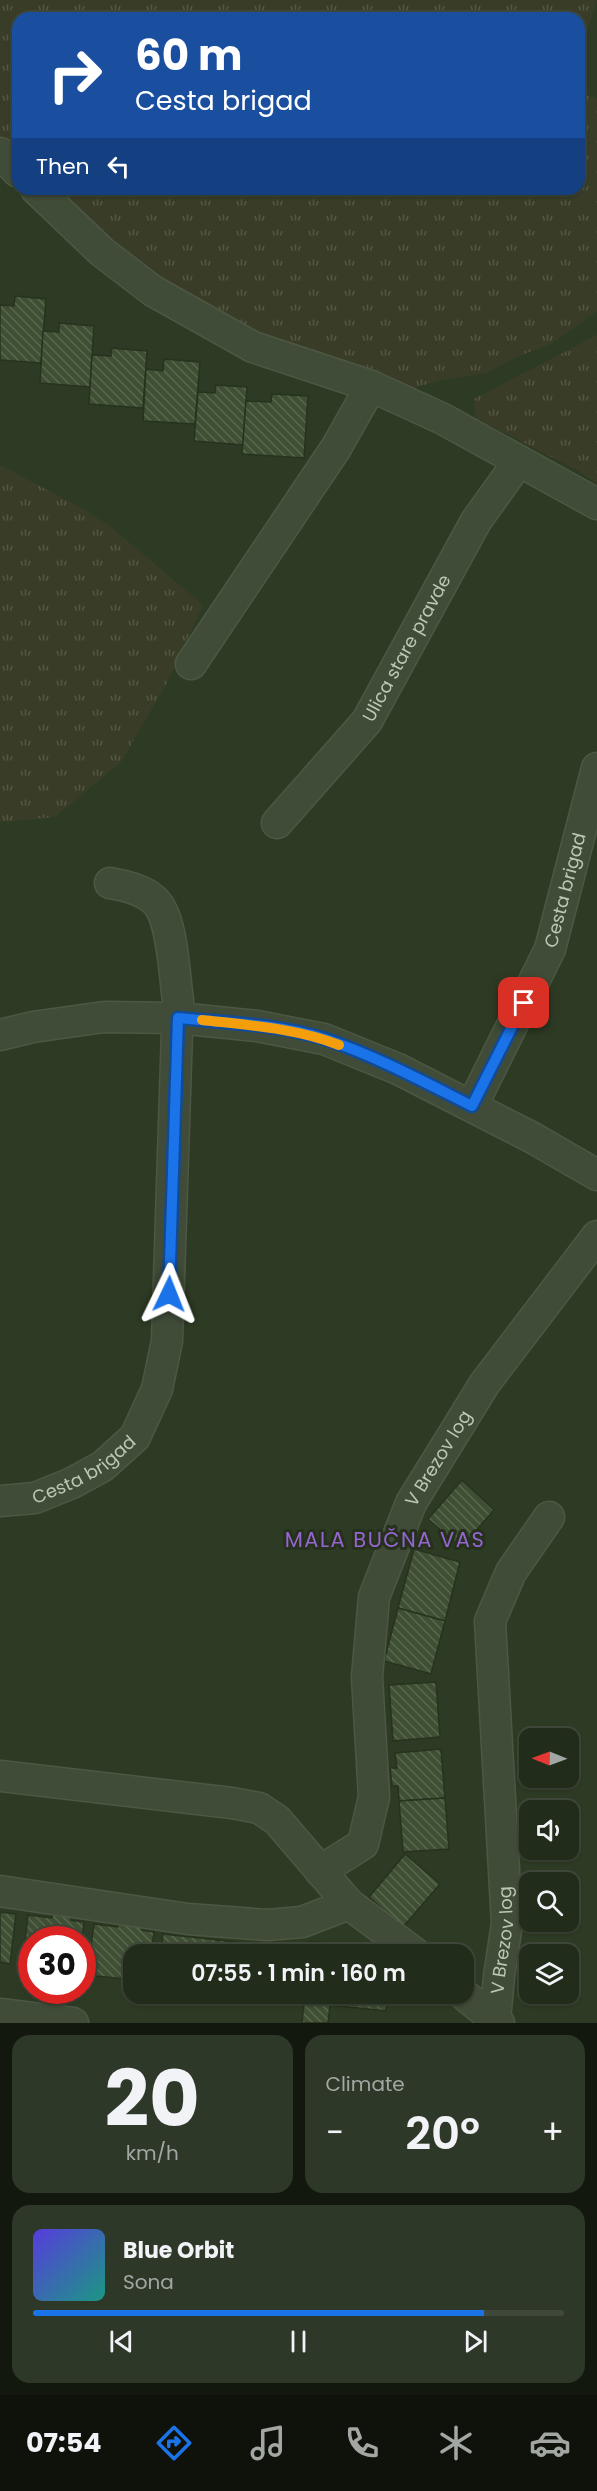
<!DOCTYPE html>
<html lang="en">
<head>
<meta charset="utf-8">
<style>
	:root { --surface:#222c1b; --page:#2e3828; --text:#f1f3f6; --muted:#a2a7a3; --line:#3f483a; --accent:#1a73e8 }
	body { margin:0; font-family:Poppins,sans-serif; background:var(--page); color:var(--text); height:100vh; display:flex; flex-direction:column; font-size:22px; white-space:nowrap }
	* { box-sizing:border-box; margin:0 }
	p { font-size:20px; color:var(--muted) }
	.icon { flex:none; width:33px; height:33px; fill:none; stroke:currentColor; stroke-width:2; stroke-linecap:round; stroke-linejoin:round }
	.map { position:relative; height:2023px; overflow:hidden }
	.panel { display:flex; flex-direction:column; gap:12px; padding:12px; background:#13180f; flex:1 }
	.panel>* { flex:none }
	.hud { position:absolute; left:12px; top:12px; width:573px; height:183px; border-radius:18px; box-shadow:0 2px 4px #0004,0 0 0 2px var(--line); background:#1a4fa0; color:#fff; overflow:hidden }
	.needle { width:39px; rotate:271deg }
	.controls { position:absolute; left:519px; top:1728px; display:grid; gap:12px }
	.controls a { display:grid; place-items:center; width:60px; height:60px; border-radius:12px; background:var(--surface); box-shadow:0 2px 4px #0004,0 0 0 2px var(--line); font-size:30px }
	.speed { position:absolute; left:18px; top:1926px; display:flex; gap:12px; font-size:30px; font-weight:700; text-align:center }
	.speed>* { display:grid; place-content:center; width:78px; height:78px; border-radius:50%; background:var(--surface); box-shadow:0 2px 4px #0004,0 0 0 2px var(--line); line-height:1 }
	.speed .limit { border:9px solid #d22; background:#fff; color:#111 }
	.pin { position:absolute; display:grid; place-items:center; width:51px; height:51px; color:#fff; margin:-26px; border-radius:12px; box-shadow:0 3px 9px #0006 }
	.me { position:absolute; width:66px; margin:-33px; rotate:2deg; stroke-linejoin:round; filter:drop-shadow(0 0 4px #0008) }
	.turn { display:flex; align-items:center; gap:21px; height:126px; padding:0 24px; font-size:27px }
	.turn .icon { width:78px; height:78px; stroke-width:2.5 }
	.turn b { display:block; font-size:42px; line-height:51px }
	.then { display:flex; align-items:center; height:57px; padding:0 24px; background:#0003; gap:12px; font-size:22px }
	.big { font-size:45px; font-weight:600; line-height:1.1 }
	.panel .card { flex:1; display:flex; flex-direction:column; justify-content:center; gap:9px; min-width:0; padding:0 21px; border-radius:18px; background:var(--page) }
	.panel .dial { align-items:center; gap:0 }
	.dial b { font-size:78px; line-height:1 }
	.song { display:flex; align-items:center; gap:18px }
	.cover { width:72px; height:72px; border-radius:9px; background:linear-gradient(135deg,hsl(250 70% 55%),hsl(170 70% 35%)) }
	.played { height:6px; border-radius:3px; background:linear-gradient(90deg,var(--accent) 85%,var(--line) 85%) }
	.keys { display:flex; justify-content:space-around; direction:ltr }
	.heat { display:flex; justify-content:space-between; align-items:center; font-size:33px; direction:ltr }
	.panel .tiles { flex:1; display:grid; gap:12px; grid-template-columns:1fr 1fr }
	.card:last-child { grid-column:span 2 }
	.trip { position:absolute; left:123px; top:1944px; width:351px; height:60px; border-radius:18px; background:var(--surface); box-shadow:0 2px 4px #0004,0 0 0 2px var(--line); font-weight:600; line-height:60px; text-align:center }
	.tabs { display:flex; height:96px; justify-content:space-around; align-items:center; background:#0e120b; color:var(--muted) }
	.tabs .icon { width:42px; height:42px }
	.tabs .selected { color:var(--accent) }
	.tabs b { font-size:27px; color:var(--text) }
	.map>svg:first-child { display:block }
	.grass { fill:url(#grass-tufts) }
	.building { fill:url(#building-back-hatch); stroke:#27321f; stroke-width:1.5 }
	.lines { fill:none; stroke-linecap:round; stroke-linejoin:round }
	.minor-casing { stroke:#4c5744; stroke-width:33 }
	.minor { stroke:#404c38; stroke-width:30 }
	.route-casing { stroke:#114b97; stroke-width:15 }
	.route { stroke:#1a73e8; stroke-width:10 }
	.slow { stroke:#f59e0b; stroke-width:10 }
	.labels { text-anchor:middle; stroke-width:6; stroke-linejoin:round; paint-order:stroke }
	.street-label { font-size:18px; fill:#bbc7b3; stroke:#25301d }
	.quarter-label { font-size:21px; letter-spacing:1.5px; fill:#9566d0; stroke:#25301d }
</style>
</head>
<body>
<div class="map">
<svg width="597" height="2023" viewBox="0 0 597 2023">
	<defs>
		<pattern id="grass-tufts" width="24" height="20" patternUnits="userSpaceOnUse" patternTransform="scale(1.5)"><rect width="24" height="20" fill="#393c26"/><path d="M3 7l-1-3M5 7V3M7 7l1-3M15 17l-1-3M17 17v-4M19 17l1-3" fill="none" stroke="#545743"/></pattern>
		<pattern id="building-back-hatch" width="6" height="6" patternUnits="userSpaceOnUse" patternTransform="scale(1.5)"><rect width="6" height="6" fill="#3f4f33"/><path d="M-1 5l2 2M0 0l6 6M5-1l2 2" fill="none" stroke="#59674e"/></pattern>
	</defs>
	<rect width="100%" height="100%" fill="#2e3b24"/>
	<!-- grass -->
	<g class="grass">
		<polygon points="0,0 597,0 579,57 579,18 18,18 18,155 0,138"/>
		<polygon points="579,91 597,99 597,311 551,344 516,357 486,373 443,380 408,389 273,341 212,313 122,253 56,189 579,189"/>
		<polygon points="597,335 597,484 579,471 476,418 474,399"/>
		<polygon points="0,465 87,511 112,528 203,605 168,681 121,762 55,817 0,822"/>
	</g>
	<!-- building -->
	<g class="building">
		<polygon points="15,296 46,299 41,363 0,360 0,305 14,306"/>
		<polygon points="59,323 94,326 90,387 40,383 43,331 59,332"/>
		<polygon points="111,348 147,351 143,408 89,404 92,355 111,356"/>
		<polygon points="164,359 200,362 195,424 143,421 146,369 163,371"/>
		<polygon points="216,385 247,387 243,445 194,441 198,392 215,393"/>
		<polygon points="272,394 308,396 304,458 242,454 246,401 271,402"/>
		<polygon points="462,1480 494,1510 461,1548 428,1519"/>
		<polygon points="414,1549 460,1562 445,1621 398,1608"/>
		<polygon points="398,1608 445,1621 431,1674 384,1661"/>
		<polygon points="436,1682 440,1737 393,1741 389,1685"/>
		<polygon points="441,1749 445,1798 399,1801 398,1786 392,1786 390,1768 397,1768 395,1753"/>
		<polygon points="445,1798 449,1849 403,1852 399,1801"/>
		<polygon points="405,1854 440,1884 403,1927 369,1897"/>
		<polygon points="53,1911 72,1914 71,1920 84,1922 82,1940 32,1940 32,1967 22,1966 28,1915 52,1918"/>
		<polygon points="0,1912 16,1914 10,1964 0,1962"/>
		<polygon points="119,1921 142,1923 142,1930 154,1932 151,1954 134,1954 134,1980 87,1975 94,1924 118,1927"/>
		<polygon points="163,1934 218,1940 216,1954 161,1954"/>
		<polygon points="218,1940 272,1946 271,1954 216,1954"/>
		<polygon points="309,1941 330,1943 329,1954 280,1954 280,1949 307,1952"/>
		<polygon points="345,1949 370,1952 369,1954 345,1954"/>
		<polygon points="275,1994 331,1994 330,2005 275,1999"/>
		<polygon points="331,1994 388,1994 386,2011 330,2005"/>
		<polygon points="304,2002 330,2005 328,2023 302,2023"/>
	</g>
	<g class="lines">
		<defs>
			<g id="minor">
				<polyline points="0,153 18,172"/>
				<polyline points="36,189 102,252 153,291 253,347 371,386 443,419 597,504"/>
				<polyline points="191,664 336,448 371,386"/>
				<path id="s1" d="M277,823L367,721L476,521L519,461"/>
				<polyline points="0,1035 33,1027 104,1017 178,1018 257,1026 324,1039 398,1069 533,1138 597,1175"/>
				<path id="s2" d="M472,1106L550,949L597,768"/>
				<path id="s3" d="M0,1501L35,1498L72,1483L103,1466L135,1437L157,1389L167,1341L178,1000C174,975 173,916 154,900C142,889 125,886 110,883"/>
				<polyline points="0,1776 232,1803 259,1808 277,1820 349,1904 416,1954"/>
				<path id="s4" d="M320,1871L363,1844L374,1797L367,1677L374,1597L411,1503L485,1383L597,1236"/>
				<polyline points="0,1891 188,1919 267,1925 302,1922 349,1904"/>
				<polyline points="463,1994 499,2023"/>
				<polyline points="0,2014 73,2023"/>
				<path id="s5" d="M493,2023L495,2020L499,1976L507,1924L490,1621L511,1572L549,1517"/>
			</g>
		</defs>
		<!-- minor casing -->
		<use href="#minor" class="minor-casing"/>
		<!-- minor -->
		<use href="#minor" class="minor"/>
	</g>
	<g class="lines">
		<defs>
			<path id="route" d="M169,1294L178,1018C227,1023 278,1024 325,1039C376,1056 424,1082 472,1106L524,1003"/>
		</defs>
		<!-- route casing -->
		<use href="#route" class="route-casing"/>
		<!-- route -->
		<use href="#route" class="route"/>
		<!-- slow -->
		<path class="slow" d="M202,1020C247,1025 296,1028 339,1045"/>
	</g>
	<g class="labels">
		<!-- street labels -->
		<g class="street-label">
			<text dy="6" stroke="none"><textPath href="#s1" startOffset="219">Ulica stare pravde</textPath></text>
			<text dy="6" stroke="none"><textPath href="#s2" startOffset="236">Cesta brigad</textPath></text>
			<text dy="6" stroke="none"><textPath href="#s4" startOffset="453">V Brezov log</textPath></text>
			<text dy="6" stroke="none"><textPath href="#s3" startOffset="92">Cesta brigad</textPath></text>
			<text dy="6" stroke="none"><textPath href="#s5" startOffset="84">V Brezov log</textPath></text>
		</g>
		<!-- quarter labels -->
		<g class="quarter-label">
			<text x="385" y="1547">MALA BUČNA VAS</text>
		</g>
	</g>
</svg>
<div class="controls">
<a><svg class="needle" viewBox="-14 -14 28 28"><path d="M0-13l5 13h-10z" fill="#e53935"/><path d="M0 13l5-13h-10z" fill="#a2a7a3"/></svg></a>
<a><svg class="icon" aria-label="sound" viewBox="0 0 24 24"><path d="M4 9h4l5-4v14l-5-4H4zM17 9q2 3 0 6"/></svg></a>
<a><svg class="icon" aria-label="search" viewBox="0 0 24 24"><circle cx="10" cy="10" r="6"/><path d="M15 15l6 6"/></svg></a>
<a><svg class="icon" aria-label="layers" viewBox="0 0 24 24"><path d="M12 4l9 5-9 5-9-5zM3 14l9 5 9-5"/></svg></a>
</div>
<div class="speed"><div class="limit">30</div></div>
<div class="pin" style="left:524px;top:1003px;background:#d93025"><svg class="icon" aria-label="arrive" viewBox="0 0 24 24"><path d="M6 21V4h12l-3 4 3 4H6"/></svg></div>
<svg class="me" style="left:169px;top:1294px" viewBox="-20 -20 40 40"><path d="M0-17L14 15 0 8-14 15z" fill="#1a73e8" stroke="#fff" stroke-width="4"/></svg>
<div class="trip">07:55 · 1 min · 160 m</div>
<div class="hud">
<div class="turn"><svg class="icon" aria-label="right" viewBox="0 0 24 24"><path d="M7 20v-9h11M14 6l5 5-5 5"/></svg><div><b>60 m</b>Cesta brigad</div></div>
<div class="then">Then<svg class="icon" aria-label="left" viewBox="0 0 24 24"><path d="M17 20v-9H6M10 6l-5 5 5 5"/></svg></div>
</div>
</div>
<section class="panel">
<div class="tiles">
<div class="card dial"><b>20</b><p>km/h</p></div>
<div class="card"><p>Climate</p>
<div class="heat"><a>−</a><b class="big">20°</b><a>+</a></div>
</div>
<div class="card">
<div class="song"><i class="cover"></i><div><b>Blue Orbit</b><p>Sona</p></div></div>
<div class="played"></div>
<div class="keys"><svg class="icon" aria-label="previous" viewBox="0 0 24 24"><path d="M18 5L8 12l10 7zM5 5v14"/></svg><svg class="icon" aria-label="pause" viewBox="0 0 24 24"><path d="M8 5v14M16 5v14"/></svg><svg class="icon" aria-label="next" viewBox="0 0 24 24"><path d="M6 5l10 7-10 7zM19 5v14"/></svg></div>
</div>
</div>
</section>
<nav class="tabs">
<b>07:54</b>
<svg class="icon selected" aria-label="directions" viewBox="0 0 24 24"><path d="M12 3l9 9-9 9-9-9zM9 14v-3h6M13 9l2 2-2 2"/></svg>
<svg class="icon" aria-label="music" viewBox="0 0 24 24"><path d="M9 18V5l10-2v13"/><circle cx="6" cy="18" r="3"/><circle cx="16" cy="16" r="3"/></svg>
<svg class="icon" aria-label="phone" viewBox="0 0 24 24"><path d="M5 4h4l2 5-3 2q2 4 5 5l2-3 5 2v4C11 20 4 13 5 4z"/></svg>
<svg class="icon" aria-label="climate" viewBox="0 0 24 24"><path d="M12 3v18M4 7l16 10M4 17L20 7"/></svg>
<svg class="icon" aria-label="car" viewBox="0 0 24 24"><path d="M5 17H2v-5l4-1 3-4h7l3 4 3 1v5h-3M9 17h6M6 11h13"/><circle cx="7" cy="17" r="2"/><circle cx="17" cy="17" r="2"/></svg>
</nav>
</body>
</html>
